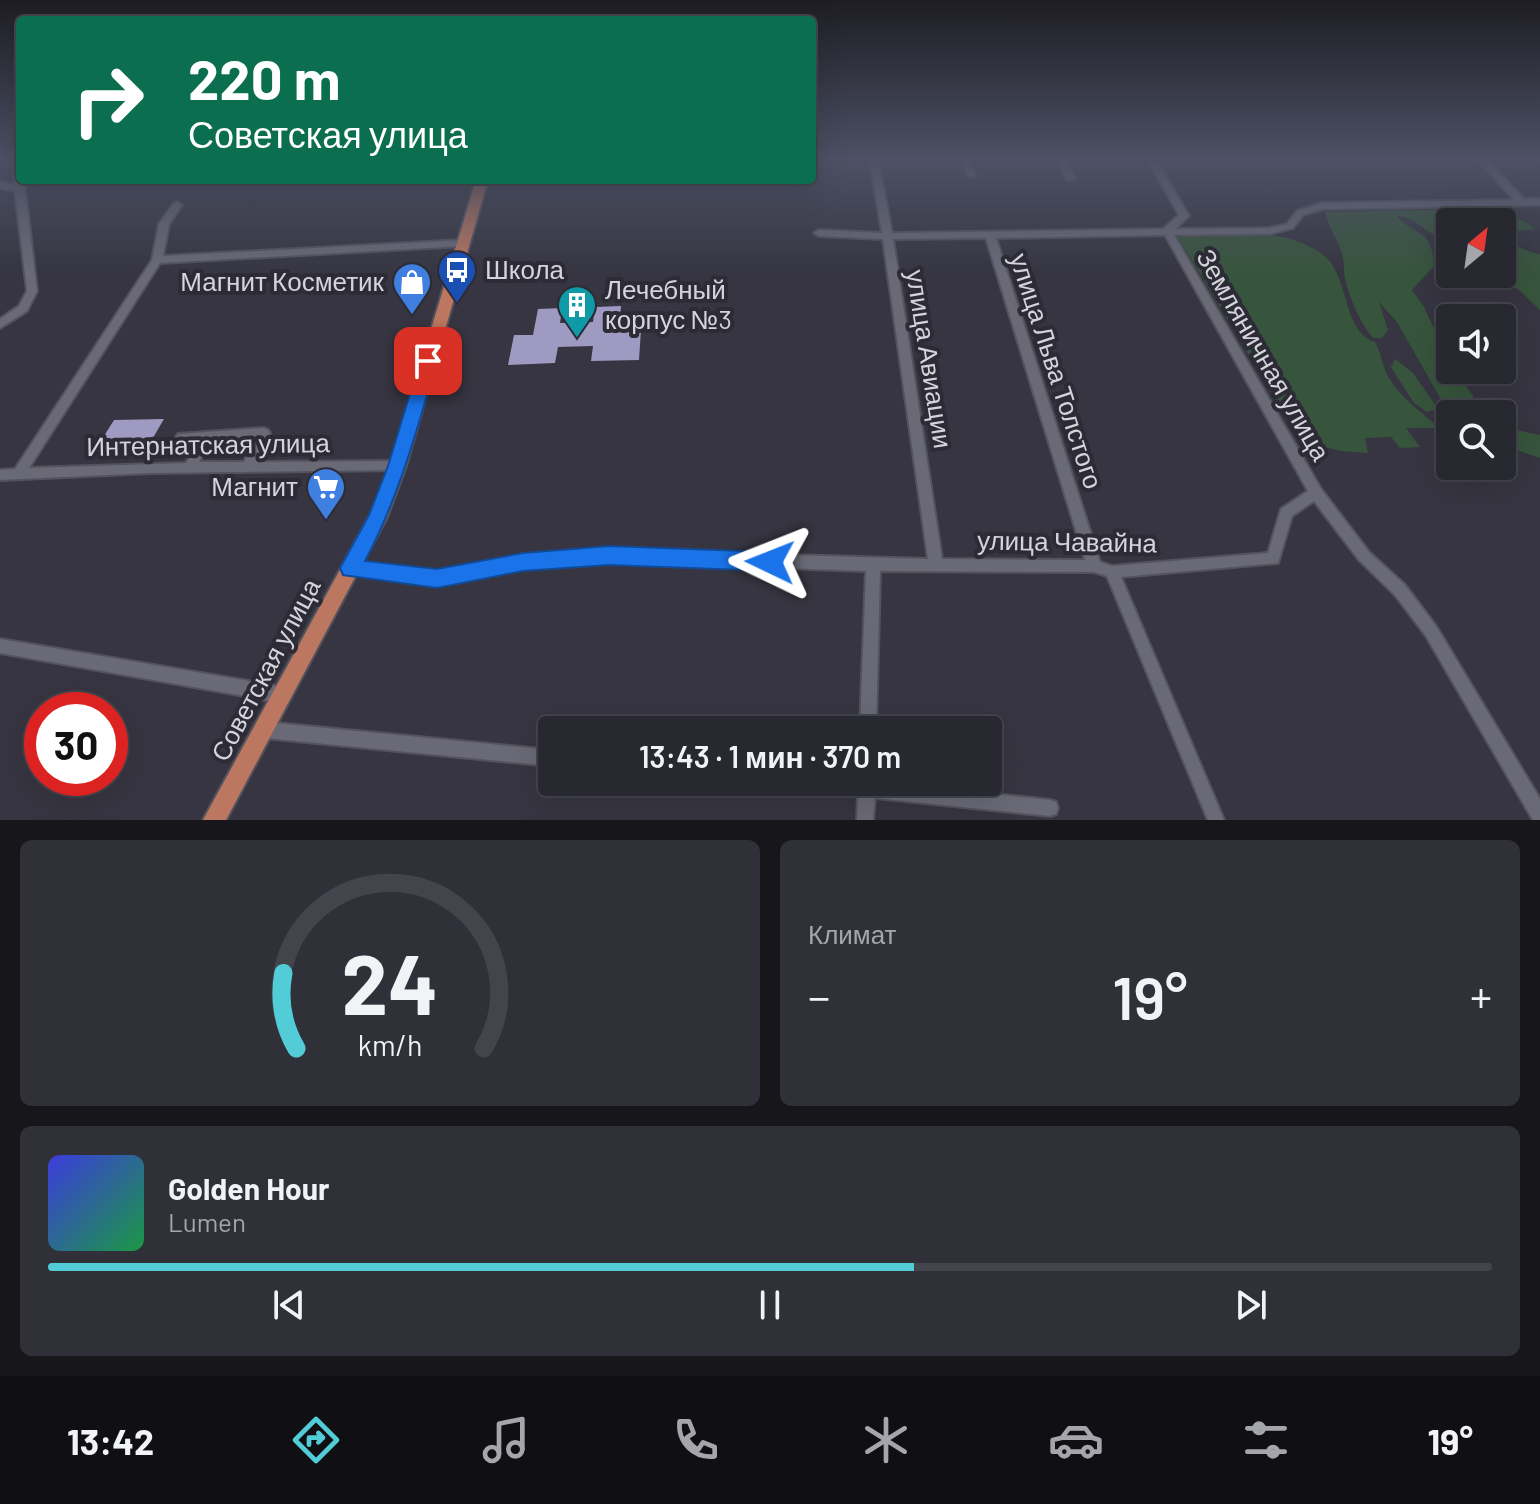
<!DOCTYPE html>
<html lang="ru">
<head>
<meta charset="utf-8">
<style>
	:root { --surface:#282831; --page:#303039; --text:#f1f3f6; --muted:#a5a6ab; --line:#44444d; --accent:#52ccd6 }
	body { margin:0; font-family:Barlow,sans-serif; background:var(--page); color:var(--text); height:100vh; display:flex; flex-direction:column; font-size:30px; white-space:nowrap }
	* { box-sizing:border-box; margin:0 }
	p { font-size:26px; color:var(--muted) }
	.icon { flex:none; width:44px; height:44px; fill:none; stroke:currentColor; stroke-width:2; stroke-linecap:round; stroke-linejoin:round }
	.map { position:relative; height:820px; overflow:hidden }
	.panel { display:flex; flex-direction:column; gap:20px; padding:20px; background:#16161b; flex:1 }
	.panel>* { flex:none }
	.hud { position:absolute; left:16px; top:16px; width:800px; height:168px; border-radius:8px; box-shadow:0 8px 32px #0002,0 0 0 2px var(--line); background:#0b6e4f; color:#fff; overflow:hidden }
	.needle { width:52px; rotate:29deg }
	.controls { position:absolute; left:1436px; top:208px; display:grid; gap:16px }
	.controls a { display:grid; place-items:center; width:80px; height:80px; border-radius:8px; background:var(--surface); box-shadow:0 8px 32px #0002,0 0 0 2px var(--line); font-size:40px }
	.speed { position:absolute; left:24px; top:692px; display:flex; gap:16px; font-size:40px; font-weight:700; text-align:center }
	.speed>* { display:grid; place-content:center; width:104px; height:104px; border-radius:50%; background:var(--surface); box-shadow:0 8px 32px #0002,0 0 0 2px var(--line); line-height:1 }
	.speed .limit { border:12px solid #d22; background:#fff; color:#111 }
	.pin { position:absolute; display:grid; place-items:center; width:68px; height:68px; color:#fff; margin:-34px; border-radius:16px; box-shadow:0 4px 12px #0006 }
	.me { position:absolute; width:88px; margin:-44px; rotate:272deg; stroke-linejoin:round; filter:drop-shadow(0 0 6px #0008) }
	.turn { display:flex; align-items:center; gap:28px; height:168px; padding:0 40px; font-size:36px }
	.turn .icon { width:104px; height:104px; stroke-width:2.5 }
	.turn b { display:block; font-size:56px; line-height:68px }
	.big { font-size:60px; font-weight:600; line-height:1.1 }
	.panel .widget { flex:1; display:flex; flex-direction:column; justify-content:center; gap:12px; min-width:0; padding:0 28px; border-radius:12px; background:var(--page) }
	.panel .dial { align-items:center; gap:0 }
	.dial svg { height:208px; overflow:visible; fill:none; stroke:var(--line); stroke-width:7; stroke-linecap:round; text-anchor:middle }
	.dial text { fill:var(--text); stroke:none }
	.song { display:flex; align-items:center; gap:24px }
	.cover { width:96px; height:96px; border-radius:12px; background:linear-gradient(135deg,hsl(240 70% 55%),hsl(140 70% 35%)) }
	.played { height:8px; border-radius:4px; background:linear-gradient(90deg,var(--accent) 60%,var(--line) 60%) }
	.keys { display:flex; justify-content:space-around; direction:ltr }
	.heat { display:flex; justify-content:space-between; align-items:center; font-size:44px; direction:ltr }
	.panel .tiles { flex:1; display:grid; gap:20px; grid-template-columns:1fr 1fr }
	.widget:last-child { grid-column:span 2 }
	.trip { position:absolute; left:538px; top:716px; width:464px; height:80px; border-radius:8px; background:var(--surface); box-shadow:0 8px 32px #0002,0 0 0 2px var(--line); font-weight:600; line-height:80px; text-align:center }
	.dock { display:flex; height:128px; justify-content:space-around; align-items:center; background:#101014; color:var(--muted) }
	.dock .icon { width:56px; height:56px }
	.dock .selected { color:var(--accent) }
	.dock b { font-size:36px; color:var(--text) }
	.map>svg:first-child { display:block }
	.green { fill:#37553c }
	.building { fill:#9e9ac2 }
	.lines { fill:none; stroke-linecap:round; stroke-linejoin:round }
	.minor-casing { stroke:#54535d; stroke-width:4 }
	.major-casing { stroke:#54535d; stroke-width:4 }
	.minor { fill:#6a6a77; fill-rule:evenodd }
	.major { fill:#bb775f; fill-rule:evenodd }
	.route { fill:#1a73e8; stroke:#114b97; stroke-width:2 }
	.labels { text-anchor:middle; stroke-width:8; stroke-linejoin:round; paint-order:stroke }
	.poi-label { font-size:26px; fill:#d4d4db; stroke:#2c2b36; text-anchor:start }
	.street-label { font-size:26px; fill:#d4d4db; stroke:#2c2b36 }
</style>
</head>
<body>
<div class="map">
<svg width="1540" height="820" viewBox="0 0 1540 820">
	<rect width="100%" height="100%" fill="#363541"/>
	<!-- green -->
	<g class="green">
		<path d="M1467,209C1491,214 1515,211 1534,229L1505,233C1514,247 1525,251 1540,254V310L1519,290L1488,274H1502V222H1450V245L1408,218L1396,215C1414,237 1432,226 1434,266L1412,290L1424,307L1450,363V370H1455L1473,396V408L1481,414H1453L1443,403L1397,322L1379,302L1388,330L1382,338H1373C1360,323 1350,299 1345,279C1343,269 1345,259 1340,248C1335,235 1328,226 1325,212Z"/>
		<path d="M1176,234C1223,234 1282,225 1322,254C1350,273 1341,331 1375,342C1381,353 1383,368 1389,378C1402,400 1421,411 1439,428H1406L1420,447L1400,448L1391,437L1365,438L1368,453L1340,451L1300,440Z"/>
		<polygon points="1395,359 1413,373 1438,409 1427,412 1414,403 1391,367"/>
		<polygon points="1502,427 1540,435 1540,458 1502,445"/>
	</g>
	<!-- building -->
	<g class="building">
		<polygon points="621,306 619,331 641,330 639,360 591,361 593,346 558,347 555,363 508,365 514,335 533,335 538,309 562,308 560,323 593,322 595,307"/>
		<polygon points="164,419 150,443 99,444 114,420"/>
	</g>
	<g class="lines">
		<defs>
			<g id="minor">
				<polygon points="16,160 20,160 20,180 24,180 37,291 27,311 0,328 0,319 19,306 27,291 15,191 0,188 0,182 14,185"/>
				<path d="M870,160H878L892,233L1163,229L1179,215L1148,160H1156L1189,216L1175,229L1269,228L1287,224L1297,211L1322,203L1514,200L1478,160H1487L1524,199H1540V205L1323,209L1303,215L1293,228L1269,234L1174,235L1321,489L1369,552L1405,585L1436,626L1540,799V820H1533L1426,636L1395,595L1359,560L1314,501L1292,516L1278,563L1121,577L1224,820H1208L1107,576L1094,572L880,571L876,730H860L866,571L609,562L523,568L437,585L345,572L343,568L345,564L350,562L437,573L523,556L609,550L928,559L883,239L819,236L814,233L819,230L882,233ZM1165,235L1308,491L1281,509L1268,553L1112,566L1100,562L996,238ZM986,238L1085,560L942,559L893,239Z"/>
				<polygon points="962,160 970,160 975,174 973,176 967,176"/>
				<polygon points="1057,160 1065,160 1075,178 1073,180 1067,180"/>
				<path d="M177,202L182,205L169,224L163,256L463,240L468,243L463,246L160,263L29,468L186,463L198,441L178,440L176,437L178,434L264,428L268,430L270,433L257,462L398,461L402,462L404,466L402,470L151,473L0,480V470L15,469L152,260L159,224L174,203ZM255,438L244,462H199L211,440Z"/>
				<polygon points="0,639 284,687 289,690 292,695 289,700 284,703 0,653"/>
				<polygon points="265,722 552,750 552,766 265,738 259,736 257,730 259,724"/>
				<polygon points="794,782 881,782 1050,800 1056,802 1058,808 1056,814 1050,816 875,798 873,820 857,820 858,796 802,790 796,788"/>
			</g>
			<polygon id="major" points="476,180 488,180 406,466 387,517 226,820 203,820 370,515 390,466"/>
		</defs>
		<!-- minor casing -->
		<use href="#minor" class="minor-casing"/>
		<!-- major casing -->
		<use href="#major" class="major-casing"/>
		<!-- minor -->
		<use href="#minor" class="minor"/>
		<!-- major -->
		<use href="#major" class="major"/>
	</g>
	<!-- sky -->
	<linearGradient id="sky" x2="0" y2="1"><stop stop-color="#1e1d24"/><stop offset="0.58" stop-color="#4c5165"/><stop offset="1" stop-color="#4c5165" stop-opacity="0"/></linearGradient>
	<rect width="1540" height="275" fill="url(#sky)"/>
	<!-- route -->
	<path class="route" d="M428,355L437,361C417,430 399,497 365,561L437,569L523,553L609,546L770,552L778,555L781,562L778,568L770,571L609,565L523,571L437,588L343,575L340,568L369,515L388,466L420,361Z"/>
	<!-- icons -->
	<defs>
		<symbol id="bus-pin" viewBox="-11 -11 22 30"><path d="M0 17L-7.5 6A9.5 9.5 0 1 1 7.5 6Z" fill="#1a4fb4" stroke="#2c2b36"/><path d="M-5-6H5V4H4V6H2V4H-2V6H-4V4H-5ZM-3.5-4V0h7V-4ZM-3.5 1.2v1.5H-2V1.2ZM2 1.2v1.5H3.5V1.2Z" fill="#fff"/></symbol>
		<symbol id="shop-pin" viewBox="-11 -11 22 30"><path d="M0 17L-7.5 6A9.5 9.5 0 1 1 7.5 6Z" fill="#3f7fe0" stroke="#2c2b36"/><path d="M-5-2.5h2.3a2.7 3.5 0 0 1 5.4 0H5L5.5 6h-11ZM-1.5-2.5h3a1.5 2.3 0 0 0-3 0Z" fill="#fff"/></symbol>
		<symbol id="building-pin" viewBox="-11 -11 22 30"><path d="M0 17L-7.5 6A9.5 9.5 0 1 1 7.5 6Z" fill="#0f9aa8" stroke="#2c2b36"/><path d="M-4-6H4V6H1V3H-1V6H-4ZM-2.5-4.3h1.7v1.8h-1.7ZM.8-4.3h1.7v1.8H.8ZM-2.5-1h1.7V.8h-1.7ZM.8-1h1.7V.8H.8Z" fill="#fff"/></symbol>
		<symbol id="supermarket-pin" viewBox="-11 -11 22 30"><path d="M0 17L-7.5 6A9.5 9.5 0 1 1 7.5 6Z" fill="#3f7fe0" stroke="#2c2b36"/><path d="M-6-5.5h2.5l.6 2H6L4.5 2H-2.5L-4.4-4H-6ZM-1.5 3.2a1.3 1.3 0 1 0 .1 0ZM3 3.2a1.3 1.3 0 1 0 .1 0Z" fill="#fff"/></symbol>
	</defs>
	<g fill-rule="evenodd">
		<use href="#bus-pin" x="435" y="248" width="44" height="60"/>
		<use href="#shop-pin" x="390" y="260" width="44" height="60"/>
		<use href="#building-pin" x="555" y="283" width="44" height="60"/>
		<use href="#supermarket-pin" x="304" y="465" width="44" height="60"/>
	</g>
	<g class="labels">
		<!-- poi labels -->
		<g class="poi-label">
			<text x="485" y="279">Школа</text>
			<text x="384" y="291" text-anchor="end">Магнит Косметик</text>
			<text x="605" y="299">Лечебный<tspan x="605" dy="30">корпус №3</tspan></text>
			<text x="298" y="496" text-anchor="end">Магнит</text>
		</g>
		<!-- street labels -->
		<g class="street-label">
			<text transform="translate(1263 355) rotate(60)" y="9">Земляничная улица</text>
			<text transform="translate(929 359) rotate(81)" y="9">улица Авиации</text>
			<text transform="translate(1056 371) rotate(72)" y="9">улица Льва Толстого</text>
			<text transform="translate(208 445) rotate(-1)" y="9">Интернатская улица</text>
			<text transform="translate(1067 542) rotate(1)" y="9">улица Чавайна</text>
			<text transform="translate(266 670) rotate(-62)" y="9">Советская улица</text>
		</g>
	</g>
</svg>
<div class="controls">
<a><svg class="needle" viewBox="-14 -14 28 28"><path d="M0-13l5 13h-10z" fill="#e53935"/><path d="M0 13l5-13h-10z" fill="#a5a6ab"/></svg></a>
<a><svg class="icon" aria-label="sound" viewBox="0 0 24 24"><path d="M4 9h4l5-4v14l-5-4H4zM17 9q2 3 0 6"/></svg></a>
<a><svg class="icon" aria-label="search" viewBox="0 0 24 24"><circle cx="10" cy="10" r="6"/><path d="M15 15l6 6"/></svg></a>
</div>
<div class="speed"><div class="limit">30</div></div>
<div class="pin" style="left:428px;top:361px;background:#d93025"><svg class="icon" aria-label="arrive" viewBox="0 0 24 24"><path d="M6 21V4h12l-3 4 3 4H6"/></svg></div>
<svg class="me" style="left:770px;top:562px" viewBox="-20 -20 40 40"><path d="M0-17L14 15 0 8-14 15z" fill="#1a73e8" stroke="#fff" stroke-width="4"/></svg>
<div class="trip">13:43 · 1 мин · 370 m</div>
<div class="hud">
<div class="turn"><svg class="icon" aria-label="right" viewBox="0 0 24 24"><path d="M7 20v-9h11M14 6l5 5-5 5"/></svg><div><b>220 m</b>Советская улица</div></div>
</div>
</div>
<section class="panel">
<div class="tiles">
<div class="widget dial"><svg viewBox="0 0 100 80">
<path d="M14 69A42 42 0 1 1 86 69"/>
<path d="M14 69A42 42 0 0 1 9 40" stroke="#52ccd6"/>
<text x="50" y="56" font-size="32" font-weight="700">24</text>
<text x="50" y="72" font-size="11">km/h</text>
</svg></div>
<div class="widget"><p>Климат</p>
<div class="heat"><a>−</a><b class="big">19°</b><a>+</a></div>
</div>
<div class="widget">
<div class="song"><i class="cover"></i><div><b>Golden Hour</b><p>Lumen</p></div></div>
<div class="played"></div>
<div class="keys"><svg class="icon" aria-label="previous" viewBox="0 0 24 24"><path d="M18 5L8 12l10 7zM5 5v14"/></svg><svg class="icon" aria-label="pause" viewBox="0 0 24 24"><path d="M8 5v14M16 5v14"/></svg><svg class="icon" aria-label="next" viewBox="0 0 24 24"><path d="M6 5l10 7-10 7zM19 5v14"/></svg></div>
</div>
</div>
</section>
<nav class="dock">
<b>13:42</b>
<svg class="icon selected" aria-label="directions" viewBox="0 0 24 24"><path d="M12 3l9 9-9 9-9-9zM9 14v-3h6M13 9l2 2-2 2"/></svg>
<svg class="icon" aria-label="music" viewBox="0 0 24 24"><path d="M9 18V5l10-2v13"/><circle cx="6" cy="18" r="3"/><circle cx="16" cy="16" r="3"/></svg>
<svg class="icon" aria-label="phone" viewBox="0 0 24 24"><path d="M5 4h4l2 5-3 2q2 4 5 5l2-3 5 2v4C11 20 4 13 5 4z"/></svg>
<svg class="icon" aria-label="climate" viewBox="0 0 24 24"><path d="M12 3v18M4 7l16 10M4 17L20 7"/></svg>
<svg class="icon" aria-label="car" viewBox="0 0 24 24"><path d="M5 17H2v-5l4-1 3-4h7l3 4 3 1v5h-3M9 17h6M6 11h13"/><circle cx="7" cy="17" r="2"/><circle cx="17" cy="17" r="2"/></svg>
<svg class="icon" aria-label="filters" viewBox="0 0 24 24"><path d="M4 7h16M4 17h16"/><circle cx="9" cy="7" r="2"/><circle cx="15" cy="17" r="2"/></svg>
<b>19°</b>
</nav>
</body>
</html>
